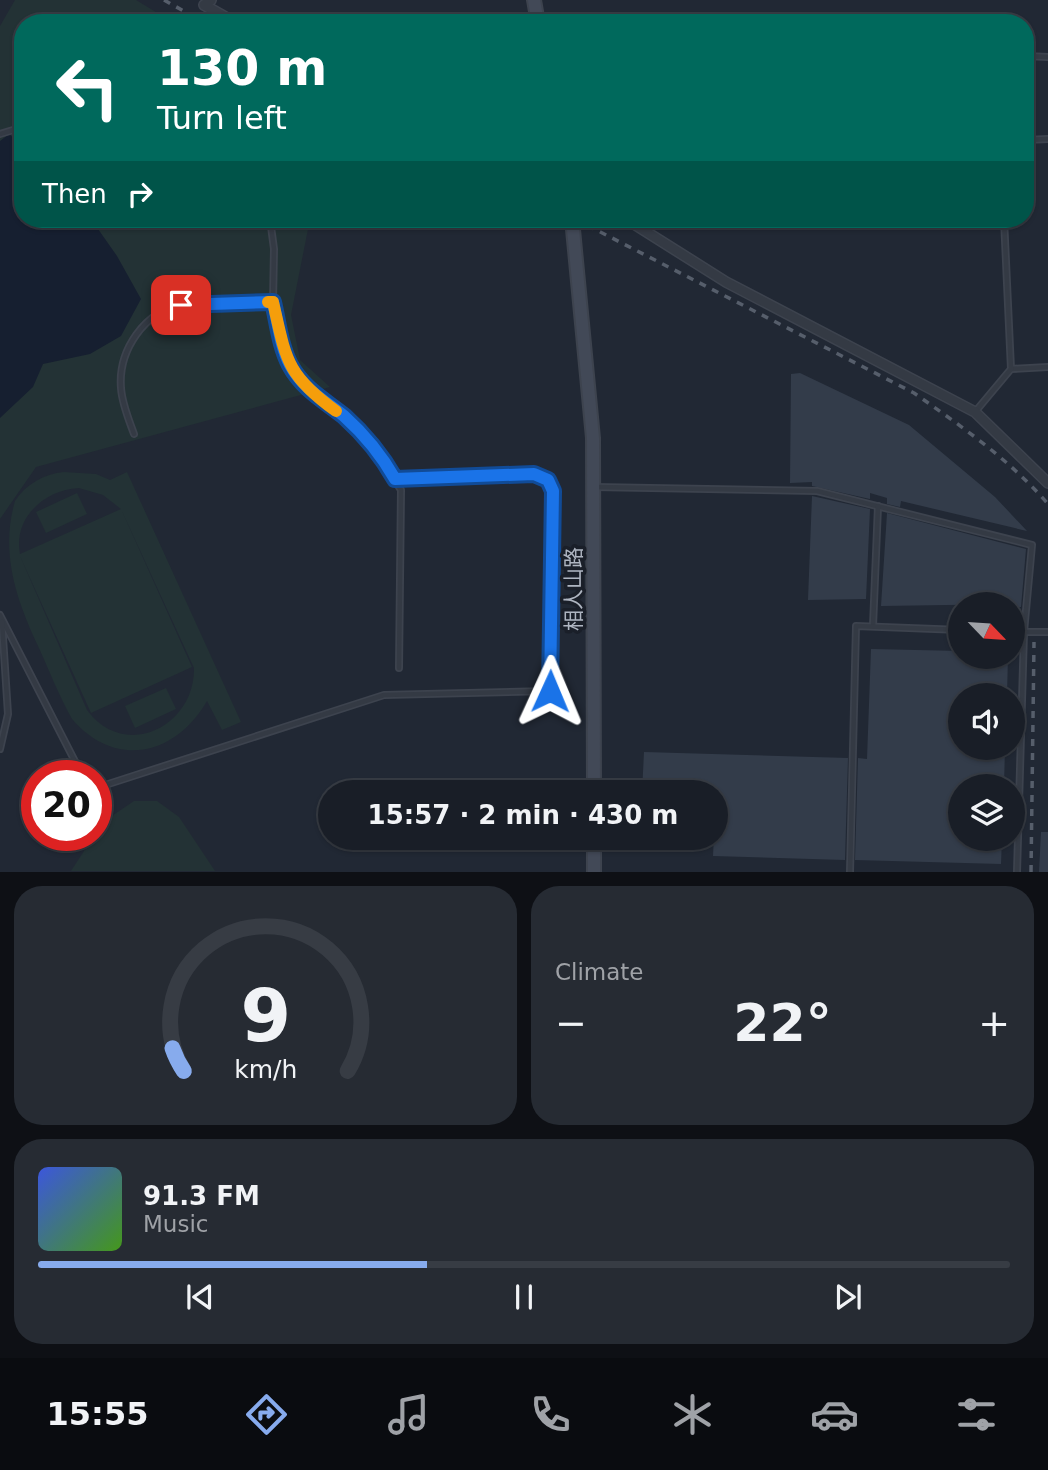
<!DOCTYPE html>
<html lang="en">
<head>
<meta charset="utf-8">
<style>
	:root { --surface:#191e27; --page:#262b33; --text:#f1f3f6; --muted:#9fa2a7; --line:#373c44; --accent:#87abed }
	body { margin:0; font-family:"DejaVu Sans","Noto Sans SC",sans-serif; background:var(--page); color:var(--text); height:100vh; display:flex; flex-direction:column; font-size:26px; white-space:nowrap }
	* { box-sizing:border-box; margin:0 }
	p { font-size:23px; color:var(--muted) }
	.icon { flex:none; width:38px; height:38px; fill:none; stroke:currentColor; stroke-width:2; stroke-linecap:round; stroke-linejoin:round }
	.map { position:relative; height:872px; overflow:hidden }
	.details { display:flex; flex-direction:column; gap:14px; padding:14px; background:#0e1015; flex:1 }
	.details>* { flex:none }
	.banner { position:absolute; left:14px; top:14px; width:1020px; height:214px; border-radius:28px; box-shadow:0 2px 5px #0004,0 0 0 2px var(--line); background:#00695c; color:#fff; overflow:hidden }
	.needle { width:46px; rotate:115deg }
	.fabs { position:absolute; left:948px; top:592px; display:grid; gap:14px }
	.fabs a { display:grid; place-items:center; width:77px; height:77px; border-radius:50%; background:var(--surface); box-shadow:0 2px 5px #0004,0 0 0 2px var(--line); font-size:35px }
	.speed { position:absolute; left:21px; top:760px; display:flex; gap:14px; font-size:35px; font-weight:700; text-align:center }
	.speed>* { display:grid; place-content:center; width:91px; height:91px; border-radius:50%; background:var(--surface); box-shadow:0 2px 5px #0004,0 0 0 2px var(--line); line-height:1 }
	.speed .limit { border:10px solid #d22; background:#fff; color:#111 }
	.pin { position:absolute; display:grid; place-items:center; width:60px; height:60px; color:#fff; margin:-30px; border-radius:14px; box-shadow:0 4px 10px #0006 }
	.me { position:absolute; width:77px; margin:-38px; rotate:1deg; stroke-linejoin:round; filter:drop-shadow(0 0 5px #0008) }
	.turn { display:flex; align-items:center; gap:24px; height:147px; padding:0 28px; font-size:32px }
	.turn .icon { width:91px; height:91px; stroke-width:2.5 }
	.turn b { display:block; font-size:49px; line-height:60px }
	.then { display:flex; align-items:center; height:66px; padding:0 28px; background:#0003; gap:14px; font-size:26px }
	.big { font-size:52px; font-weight:700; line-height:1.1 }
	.details .widget { flex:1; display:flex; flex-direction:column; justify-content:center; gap:10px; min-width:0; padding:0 24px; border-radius:28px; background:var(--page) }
	.details .dial { align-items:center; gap:0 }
	.dial svg { height:182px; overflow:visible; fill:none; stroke:var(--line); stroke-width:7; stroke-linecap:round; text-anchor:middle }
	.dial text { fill:var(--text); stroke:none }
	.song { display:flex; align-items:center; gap:21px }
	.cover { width:84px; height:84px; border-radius:10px; background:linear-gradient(135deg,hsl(230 70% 55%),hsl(100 70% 35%)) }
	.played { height:7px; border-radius:4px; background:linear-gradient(90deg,var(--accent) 40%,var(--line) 40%) }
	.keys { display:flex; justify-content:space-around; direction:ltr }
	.heat { display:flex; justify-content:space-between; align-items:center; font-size:38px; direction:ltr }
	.details .tiles { flex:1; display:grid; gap:14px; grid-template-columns:1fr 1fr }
	.widget:last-child { grid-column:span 2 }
	.trip { position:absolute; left:318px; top:780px; width:410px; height:70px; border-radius:35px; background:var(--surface); box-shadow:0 2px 5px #0004,0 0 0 2px var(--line); font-weight:700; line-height:70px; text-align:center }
	.tab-bar { display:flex; height:112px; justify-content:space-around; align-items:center; background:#0a0c10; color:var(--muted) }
	.tab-bar .icon { width:49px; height:49px }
	.tab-bar .current { color:var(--accent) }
	.tab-bar b { font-size:32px; color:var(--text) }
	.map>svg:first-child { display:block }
	.green { fill:#233235; fill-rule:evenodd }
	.water { fill:#161f30 }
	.building { fill:#333c4a }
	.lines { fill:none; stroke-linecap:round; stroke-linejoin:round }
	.lane-casing { stroke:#3d434e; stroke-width:8 }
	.street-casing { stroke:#3d434e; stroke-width:12 }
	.secondary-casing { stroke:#3d434e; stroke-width:16 }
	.lane { stroke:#343a44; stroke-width:4.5 }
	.street { stroke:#343a44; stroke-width:9 }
	.secondary { stroke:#424957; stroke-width:12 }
	.rail { stroke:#565e6b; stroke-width:3.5; stroke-dasharray:7 7; stroke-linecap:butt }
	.route-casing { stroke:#114b97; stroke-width:18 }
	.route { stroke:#1a73e8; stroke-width:12 }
	.slow { stroke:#f59e0b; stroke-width:12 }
	.labels { text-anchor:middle; stroke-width:7; stroke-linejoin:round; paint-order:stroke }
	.street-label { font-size:21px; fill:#aeb5c1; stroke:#1a1f29 }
</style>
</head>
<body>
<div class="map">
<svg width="1048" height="872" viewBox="0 0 1048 872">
	<rect width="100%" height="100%" fill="#212834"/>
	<!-- green -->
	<g class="green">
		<polygon points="15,0 136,0 174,23 23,23 23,219 310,219 291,315 300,360 330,387 36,467 0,519 0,26"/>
		<path d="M64,472L96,474L110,480L127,472L241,722L222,730L207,701C176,755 116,770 72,719C59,696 49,670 38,646C16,599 0,552 15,501C26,484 44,474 64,472ZM79,488L103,495L121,509L20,554C13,518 44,490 79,488ZM121,509L194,668C195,727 124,761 87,710L20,556L91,713L192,667Z"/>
		<polygon points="77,493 87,514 46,533 36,512"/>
		<polygon points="166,688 176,709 135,728 125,706"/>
		<polygon points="134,801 157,801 179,817 215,871 71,871 103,822"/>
	</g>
	<!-- water -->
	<polygon class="water" points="9,134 23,146 23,219 91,219 117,256 141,299 121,336 90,354 43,364 33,387 0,418 0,141"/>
	<!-- building -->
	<g class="building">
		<polygon points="800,373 909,425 995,497 1027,531 901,501 900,507 887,504 887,498 870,493 870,499 812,486 812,482 790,483 791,374"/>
		<polygon points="812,496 870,509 866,599 808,600"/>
		<polygon points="887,513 1026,549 1021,607 1013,607 1013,604 881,606"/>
		<polygon points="871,649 961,651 961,656 1008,656 1007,695 961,695 961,747 1005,747 1004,786 961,786 961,838 1002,838 1001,864 855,860 858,758 867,759"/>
		<polygon points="644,752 848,758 845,860 713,856 716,793 642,793"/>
		<polygon points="1041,832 1048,832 1048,872 1039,872"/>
	</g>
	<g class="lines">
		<defs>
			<g id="lane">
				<polyline points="1026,56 1048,57"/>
				<polyline points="0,134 23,127"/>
				<polyline points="1026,140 1048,139"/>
				<polyline points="270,219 274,249 273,302 284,353 308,390 345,417 372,445 401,490 399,668"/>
				<polyline points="1011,369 1048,367"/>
				<polyline points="975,412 1011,369 1004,219"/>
				<path d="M134,434C129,420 122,404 121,388C118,351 144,311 182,305C211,300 243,302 273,302"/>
				<polyline points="594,487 817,491 1032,545 1024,632 1017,872"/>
				<polyline points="0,615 82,775"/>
				<polyline points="873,626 878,506"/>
				<polyline points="1013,632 1048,632"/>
				<polyline points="0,749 8,714 2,622"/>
				<path d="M96,788L384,695L550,691L553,491C550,481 545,475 534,474L395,479"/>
				<polyline points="850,872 856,626 961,630"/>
			</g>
			<g id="street">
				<polyline points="211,0 204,5 236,23"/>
				<polyline points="626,219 726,282 975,412 1048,483"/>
			</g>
			<g id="secondary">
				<polyline points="534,0 538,23"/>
				<polyline points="572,219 593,438 594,793"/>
				<polyline points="594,838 594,872"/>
			</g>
		</defs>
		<!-- lane casing -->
		<use href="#lane" class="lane-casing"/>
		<!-- street casing -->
		<use href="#street" class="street-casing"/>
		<!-- secondary casing -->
		<use href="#secondary" class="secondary-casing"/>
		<!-- lane -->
		<use href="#lane" class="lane"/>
		<!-- street -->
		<use href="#street" class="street"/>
		<!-- secondary -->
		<use href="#secondary" class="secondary"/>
		<!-- rail -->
		<g class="rail">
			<polyline points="164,0 205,23"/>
			<path d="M575,219L914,393C961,426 1010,460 1048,504"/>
			<polyline points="1031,872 1034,642"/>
		</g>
	</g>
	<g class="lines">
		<defs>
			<path id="route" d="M181,305L273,302C278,323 280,346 290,365C303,389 324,400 344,416C364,434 382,456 395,479L534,474L548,480L553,491L550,691"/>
		</defs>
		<!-- route casing -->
		<use href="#route" class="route-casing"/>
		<!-- route -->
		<use href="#route" class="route"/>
		<!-- slow -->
		<path class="slow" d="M268,302H273C286,359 286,375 336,411"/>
	</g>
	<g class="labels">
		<!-- street labels -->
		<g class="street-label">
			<text transform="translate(574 589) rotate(-90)" y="7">相人山路</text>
		</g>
	</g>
</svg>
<div class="fabs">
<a><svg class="needle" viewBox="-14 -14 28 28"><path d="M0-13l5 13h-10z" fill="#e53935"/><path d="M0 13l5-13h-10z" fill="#9fa2a7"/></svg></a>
<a><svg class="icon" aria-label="sound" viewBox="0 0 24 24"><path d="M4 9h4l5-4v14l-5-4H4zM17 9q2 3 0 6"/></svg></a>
<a><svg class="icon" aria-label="layers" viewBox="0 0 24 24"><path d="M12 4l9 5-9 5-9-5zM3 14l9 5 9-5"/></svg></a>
</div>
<div class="speed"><div class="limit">20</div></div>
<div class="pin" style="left:181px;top:305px;background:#d93025"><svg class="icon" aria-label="arrive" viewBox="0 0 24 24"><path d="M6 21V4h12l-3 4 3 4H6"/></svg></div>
<svg class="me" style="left:550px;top:691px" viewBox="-20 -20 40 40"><path d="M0-17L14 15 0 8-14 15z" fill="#1a73e8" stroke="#fff" stroke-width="4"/></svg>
<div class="trip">15:57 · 2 min · 430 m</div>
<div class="banner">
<div class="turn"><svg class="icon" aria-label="left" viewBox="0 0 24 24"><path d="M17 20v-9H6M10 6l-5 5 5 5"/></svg><div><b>130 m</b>Turn left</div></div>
<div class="then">Then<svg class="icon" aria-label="right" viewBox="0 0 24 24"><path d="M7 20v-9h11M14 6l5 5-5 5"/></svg></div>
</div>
</div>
<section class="details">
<div class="tiles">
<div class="widget dial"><svg viewBox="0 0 100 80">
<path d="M14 69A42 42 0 1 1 86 69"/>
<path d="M14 69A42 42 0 0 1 9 59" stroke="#87abed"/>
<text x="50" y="56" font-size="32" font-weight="700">9</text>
<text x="50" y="72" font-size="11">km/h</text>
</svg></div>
<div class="widget"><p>Climate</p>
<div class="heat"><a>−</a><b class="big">22°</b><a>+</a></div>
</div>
<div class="widget">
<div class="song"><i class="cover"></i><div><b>91.3 FM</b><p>Music</p></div></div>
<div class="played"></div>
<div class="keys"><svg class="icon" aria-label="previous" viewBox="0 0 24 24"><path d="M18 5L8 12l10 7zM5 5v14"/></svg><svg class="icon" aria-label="pause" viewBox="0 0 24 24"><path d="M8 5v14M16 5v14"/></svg><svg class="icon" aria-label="next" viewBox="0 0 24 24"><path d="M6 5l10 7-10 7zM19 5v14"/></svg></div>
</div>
</div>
</section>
<nav class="tab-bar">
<b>15:55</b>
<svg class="icon current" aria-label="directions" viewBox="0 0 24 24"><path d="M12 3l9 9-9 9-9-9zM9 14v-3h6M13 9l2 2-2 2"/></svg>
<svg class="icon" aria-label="music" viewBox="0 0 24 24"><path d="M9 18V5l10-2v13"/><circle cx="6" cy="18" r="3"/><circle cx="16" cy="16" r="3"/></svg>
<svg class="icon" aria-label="phone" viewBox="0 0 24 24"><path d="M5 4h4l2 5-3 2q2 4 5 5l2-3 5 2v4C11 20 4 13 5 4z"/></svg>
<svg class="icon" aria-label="climate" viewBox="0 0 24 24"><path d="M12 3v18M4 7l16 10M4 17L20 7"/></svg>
<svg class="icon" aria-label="car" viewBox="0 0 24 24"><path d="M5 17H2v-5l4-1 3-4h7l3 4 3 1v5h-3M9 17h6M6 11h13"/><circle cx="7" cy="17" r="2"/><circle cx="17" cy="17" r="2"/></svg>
<svg class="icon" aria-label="filters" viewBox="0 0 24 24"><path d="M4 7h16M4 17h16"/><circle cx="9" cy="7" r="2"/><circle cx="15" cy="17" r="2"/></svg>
</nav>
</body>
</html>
